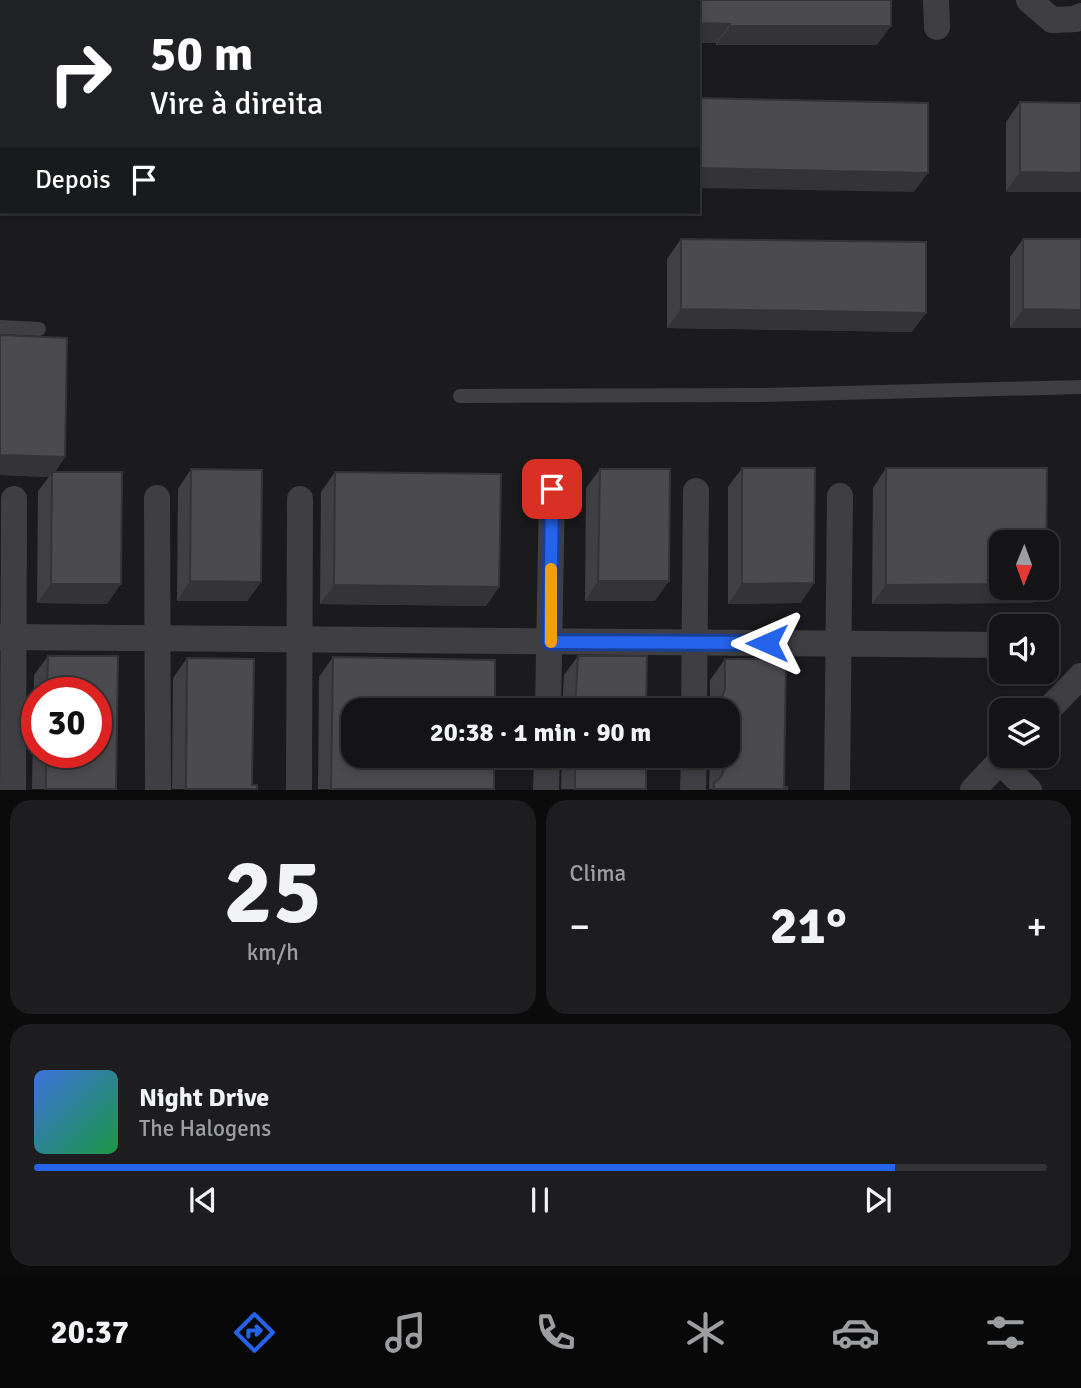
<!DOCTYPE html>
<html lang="pt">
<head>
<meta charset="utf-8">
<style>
	:root { --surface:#141416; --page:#1d1d1f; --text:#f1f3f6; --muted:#9d9ea1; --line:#333335; --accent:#2563eb }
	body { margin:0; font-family:Signika,sans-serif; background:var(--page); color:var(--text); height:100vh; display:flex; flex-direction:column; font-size:26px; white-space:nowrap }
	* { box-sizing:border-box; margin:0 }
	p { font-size:23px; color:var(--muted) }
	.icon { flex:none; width:38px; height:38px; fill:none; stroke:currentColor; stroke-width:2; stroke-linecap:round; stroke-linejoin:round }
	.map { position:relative; height:790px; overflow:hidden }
	.details { display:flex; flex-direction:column; gap:10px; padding:10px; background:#0b0b0c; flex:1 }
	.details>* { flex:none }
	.guide { position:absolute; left:0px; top:0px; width:700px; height:214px; box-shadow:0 4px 10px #0003,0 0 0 2px var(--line); background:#202124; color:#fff; overflow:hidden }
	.needle { width:46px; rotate:181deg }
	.tools { position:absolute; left:989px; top:530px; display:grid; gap:14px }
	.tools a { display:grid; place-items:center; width:70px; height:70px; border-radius:14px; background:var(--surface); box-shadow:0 4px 10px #0003,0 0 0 2px var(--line); font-size:35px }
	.speed { position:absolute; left:21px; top:677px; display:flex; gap:14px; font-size:35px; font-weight:700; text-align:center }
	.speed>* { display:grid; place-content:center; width:91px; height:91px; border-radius:50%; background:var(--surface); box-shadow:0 4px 10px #0003,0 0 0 2px var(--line); line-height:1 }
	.speed .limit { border:10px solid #d22; background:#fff; color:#111 }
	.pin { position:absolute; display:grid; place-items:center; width:60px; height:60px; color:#fff; margin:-30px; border-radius:14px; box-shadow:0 4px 10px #0006 }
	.me { position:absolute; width:77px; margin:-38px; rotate:270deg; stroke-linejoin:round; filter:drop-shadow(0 0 5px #0008) }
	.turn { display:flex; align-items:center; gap:24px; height:147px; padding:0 35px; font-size:32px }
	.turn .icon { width:91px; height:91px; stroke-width:2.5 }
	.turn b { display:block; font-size:49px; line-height:60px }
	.then { display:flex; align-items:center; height:66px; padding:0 35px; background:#0003; gap:14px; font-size:26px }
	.big { font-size:52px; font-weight:700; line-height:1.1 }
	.details .widget { flex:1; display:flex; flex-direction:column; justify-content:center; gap:10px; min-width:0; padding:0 24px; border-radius:21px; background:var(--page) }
	.details .dial { align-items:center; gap:0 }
	.dial b { font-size:91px; line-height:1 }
	.song { display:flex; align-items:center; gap:21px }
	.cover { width:84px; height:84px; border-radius:10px; background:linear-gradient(135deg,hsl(220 70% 55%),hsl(140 70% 35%)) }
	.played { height:7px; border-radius:4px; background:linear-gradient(90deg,var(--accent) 85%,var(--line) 85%) }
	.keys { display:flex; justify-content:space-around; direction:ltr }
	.heat { display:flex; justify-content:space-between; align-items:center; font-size:38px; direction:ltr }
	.details .tiles { flex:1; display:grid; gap:10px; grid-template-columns:1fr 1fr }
	.widget:last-child { grid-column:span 2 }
	.trip { position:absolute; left:341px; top:698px; width:399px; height:70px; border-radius:21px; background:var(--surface); box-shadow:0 4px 10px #0003,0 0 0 2px var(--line); font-weight:700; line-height:70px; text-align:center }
	.tabs { display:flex; height:112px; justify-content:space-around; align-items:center; background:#080809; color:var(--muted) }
	.tabs .icon { width:49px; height:49px }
	.tabs .current { color:var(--accent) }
	.tabs b { font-size:32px; color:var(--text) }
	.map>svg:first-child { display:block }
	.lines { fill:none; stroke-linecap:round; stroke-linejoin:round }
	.service { stroke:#3f3e43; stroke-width:14 }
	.minor { stroke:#3f3e43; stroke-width:26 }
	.wall { fill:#404044; fill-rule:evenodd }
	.shaded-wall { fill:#343437 }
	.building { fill:#4b4b4f; stroke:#343437; stroke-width:2 }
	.route-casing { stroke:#184099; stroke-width:18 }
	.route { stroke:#2563eb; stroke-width:12 }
	.slow { stroke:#f59e0b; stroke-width:12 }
</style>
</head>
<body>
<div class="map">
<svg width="1081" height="790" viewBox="0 0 1081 790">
	<rect width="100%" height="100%" fill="#1b1b1d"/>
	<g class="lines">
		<!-- service -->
		<g class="service">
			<polyline points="0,327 39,329"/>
			<polyline points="460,396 764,395 1081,387"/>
		</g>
		<!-- minor -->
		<g class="minor">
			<polyline points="936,0 937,27"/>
			<polyline points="1029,0 1052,20 1076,19 1081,16"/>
			<polyline points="157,498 158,790"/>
			<polyline points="0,637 1001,645"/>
			<polyline points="548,710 552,489"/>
			<polyline points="694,710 696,491"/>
			<polyline points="1046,712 1081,676"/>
			<polyline points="1000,762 1029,790"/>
			<polyline points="13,790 14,499"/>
			<polyline points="299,790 300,499"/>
			<polyline points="546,790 547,756"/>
			<polyline points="693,790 694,756"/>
			<polyline points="837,790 840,496"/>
			<polyline points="973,790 1005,756"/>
		</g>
	</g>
	<!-- wall -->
	<g class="wall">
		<polygon points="629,0 891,0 877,45 716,45 716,43 698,43 698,2 629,2"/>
		<polygon points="1020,102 1081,103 1006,192 1006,122"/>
		<polygon points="681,239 912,332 667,328 667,259"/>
		<polygon points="1023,239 1081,239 1081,328 1010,328 1010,257"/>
		<polygon points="0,335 65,457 55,472 107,604 37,603 38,491 49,477 0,475"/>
		<polygon points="742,468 801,603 728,604 728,487"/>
		<polygon points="886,468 1033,603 872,604 873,488"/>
		<polygon points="191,469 261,582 247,601 177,601 178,489"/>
		<polygon points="600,469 655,601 585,601 586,488"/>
		<polygon points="335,472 499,587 486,606 320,604 321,492"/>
		<path d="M48,656H118L116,789H32L34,675ZM37,693H96V752H37Z"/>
		<polygon points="578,656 646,710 562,710 564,675"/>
		<polygon points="333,657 494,789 318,789 319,677"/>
		<polygon points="187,658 252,785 257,789 172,789 173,678"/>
		<polygon points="725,659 784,787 787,789 709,789 710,756 728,756 728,710 710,710 710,680"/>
		<polygon points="562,756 646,756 646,789 561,789"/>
	</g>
	<!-- shaded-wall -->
	<g class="shaded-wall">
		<polygon points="698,23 730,24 716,43 698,43"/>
		<polygon points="730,26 891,26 877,45 716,45"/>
		<polygon points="698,168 928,173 914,192 698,188"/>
		<polygon points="1020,172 1081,173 1081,192 1006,192"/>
		<polygon points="681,309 926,313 912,332 667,328"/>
		<polygon points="1023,309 1081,310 1081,328 1010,328"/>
		<polygon points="0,455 65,457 52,475 52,472 49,477 0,475"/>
		<polygon points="190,581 261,582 247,601 177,601"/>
		<polygon points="598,581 669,581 655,601 585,601"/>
		<polygon points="814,583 801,603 728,604 742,584"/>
		<polygon points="51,584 121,584 107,604 37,603"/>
		<polygon points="1001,584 1001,588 1043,588 1033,603 872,604 886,585"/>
		<polygon points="334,585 499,587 486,606 320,604"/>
	</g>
	<!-- building -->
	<g class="building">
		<polygon points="643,0 891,0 891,26 730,26 730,24 698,23 698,2 643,2"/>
		<polygon points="698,98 928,103 928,173 698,168"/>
		<polygon points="1020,102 1081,103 1081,173 1020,172"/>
		<polygon points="681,239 926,242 926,313 681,309"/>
		<polygon points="1023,239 1081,239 1081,310 1023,309"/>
		<polygon points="0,335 67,338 65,457 0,455"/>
		<polygon points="742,468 815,468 814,583 742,584"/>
		<polygon points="886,468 1047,468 1046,578 1046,542 1001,542 1001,584 886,585"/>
		<polygon points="191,469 262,470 261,582 190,581"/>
		<polygon points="600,469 670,469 669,581 598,581"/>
		<polygon points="52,472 122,472 121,584 51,584"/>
		<polygon points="335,472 501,474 499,587 334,585"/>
		<polygon points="48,656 118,656 116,789 46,789 46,752 96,752 96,693 47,693"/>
		<polygon points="578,656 647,656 646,710 575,710"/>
		<polygon points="333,657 495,660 495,710 354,710 354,756 494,756 494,789 331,789"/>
		<polygon points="187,658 254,659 252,785 257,785 257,789 186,789"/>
		<polygon points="725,659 786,659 784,787 787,787 787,789 714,789 714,783 721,777 724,769 724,756 728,756 728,710 715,710 715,702 722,697 725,689"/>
		<rect x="575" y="756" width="71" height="33"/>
	</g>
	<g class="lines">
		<defs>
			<polyline id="route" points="552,489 550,642 767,643"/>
		</defs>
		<!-- route casing -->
		<use href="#route" class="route-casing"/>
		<!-- route -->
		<use href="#route" class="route"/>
		<!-- slow -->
		<polyline class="slow" points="551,642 551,569"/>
	</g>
</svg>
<div class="tools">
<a><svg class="needle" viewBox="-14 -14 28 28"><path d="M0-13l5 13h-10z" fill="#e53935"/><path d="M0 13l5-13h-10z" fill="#9d9ea1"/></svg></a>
<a><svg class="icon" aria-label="sound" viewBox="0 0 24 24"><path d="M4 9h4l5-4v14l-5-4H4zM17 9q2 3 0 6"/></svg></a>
<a><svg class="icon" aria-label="layers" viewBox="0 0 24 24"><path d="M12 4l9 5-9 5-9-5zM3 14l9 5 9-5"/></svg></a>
</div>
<div class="speed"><div class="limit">30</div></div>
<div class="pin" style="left:552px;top:489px;background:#d93025"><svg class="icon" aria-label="arrive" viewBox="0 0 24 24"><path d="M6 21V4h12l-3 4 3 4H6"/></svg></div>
<svg class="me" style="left:767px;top:643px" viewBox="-20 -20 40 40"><path d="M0-17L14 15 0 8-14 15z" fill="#2563eb" stroke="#fff" stroke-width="4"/></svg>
<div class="trip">20:38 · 1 min · 90 m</div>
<div class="guide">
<div class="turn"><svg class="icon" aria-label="right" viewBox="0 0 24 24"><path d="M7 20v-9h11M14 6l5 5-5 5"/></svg><div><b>50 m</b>Vire à direita</div></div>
<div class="then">Depois<svg class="icon" aria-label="arrive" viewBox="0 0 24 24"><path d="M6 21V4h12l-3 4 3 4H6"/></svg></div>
</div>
</div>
<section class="details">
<div class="tiles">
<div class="widget dial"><b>25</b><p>km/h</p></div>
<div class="widget"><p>Clima</p>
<div class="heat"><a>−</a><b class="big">21°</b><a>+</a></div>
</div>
<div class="widget">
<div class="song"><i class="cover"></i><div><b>Night Drive</b><p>The Halogens</p></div></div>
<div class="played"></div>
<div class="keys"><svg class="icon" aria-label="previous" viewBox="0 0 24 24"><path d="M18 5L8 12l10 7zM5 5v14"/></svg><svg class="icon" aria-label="pause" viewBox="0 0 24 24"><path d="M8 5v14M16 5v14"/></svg><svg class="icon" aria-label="next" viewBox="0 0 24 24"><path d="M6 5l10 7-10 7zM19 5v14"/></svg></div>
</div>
</div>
</section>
<nav class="tabs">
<b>20:37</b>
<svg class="icon current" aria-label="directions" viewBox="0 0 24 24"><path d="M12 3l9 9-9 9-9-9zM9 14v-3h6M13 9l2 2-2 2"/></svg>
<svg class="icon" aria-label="music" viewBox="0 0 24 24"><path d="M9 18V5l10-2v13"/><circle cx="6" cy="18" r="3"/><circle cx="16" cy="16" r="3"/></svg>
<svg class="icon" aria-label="phone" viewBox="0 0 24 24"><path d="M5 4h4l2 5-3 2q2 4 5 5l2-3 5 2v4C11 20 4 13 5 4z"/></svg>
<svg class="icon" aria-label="climate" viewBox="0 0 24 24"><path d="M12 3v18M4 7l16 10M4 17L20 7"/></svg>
<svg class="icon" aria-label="car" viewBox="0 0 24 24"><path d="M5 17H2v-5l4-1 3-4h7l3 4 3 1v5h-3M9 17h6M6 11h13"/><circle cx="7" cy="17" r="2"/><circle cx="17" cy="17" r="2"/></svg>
<svg class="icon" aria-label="filters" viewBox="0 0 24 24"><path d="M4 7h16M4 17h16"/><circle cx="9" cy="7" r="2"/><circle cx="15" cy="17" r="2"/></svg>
</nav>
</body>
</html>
